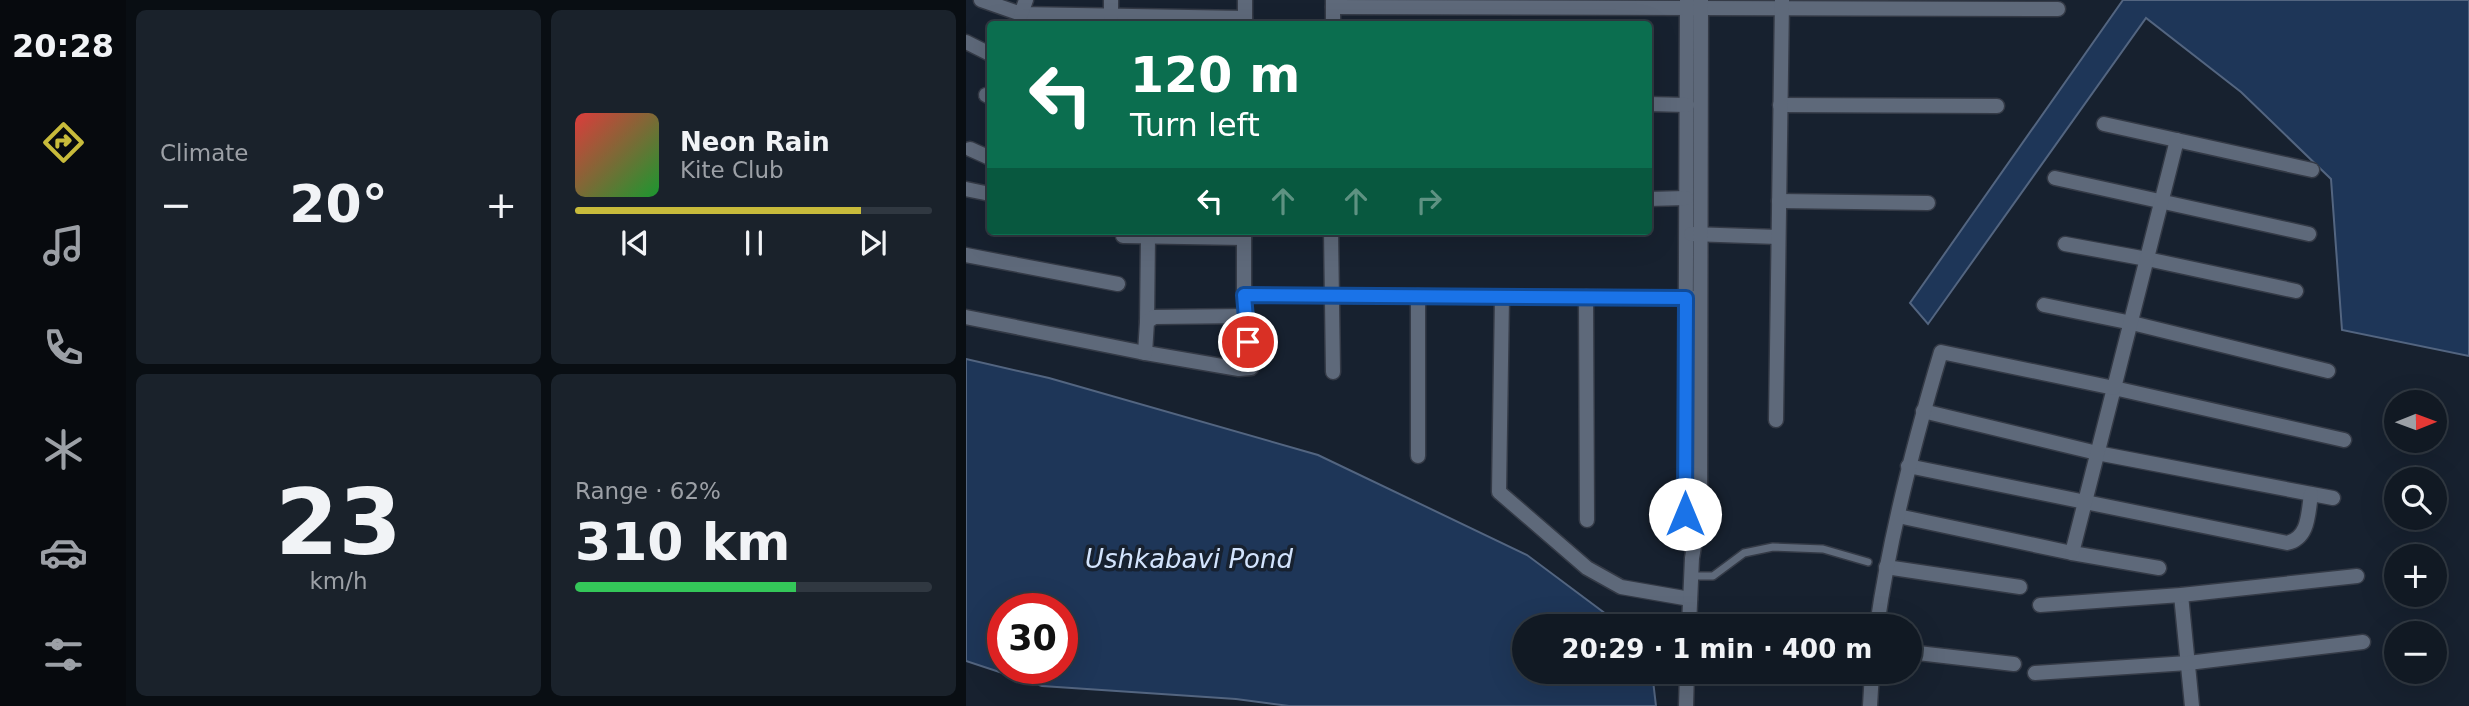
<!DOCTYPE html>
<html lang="en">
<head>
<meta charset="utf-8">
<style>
	:root { --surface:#111923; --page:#1a222b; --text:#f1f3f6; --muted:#9ca0a6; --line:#303841; --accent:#c8bb3b }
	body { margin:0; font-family:"DejaVu Sans",sans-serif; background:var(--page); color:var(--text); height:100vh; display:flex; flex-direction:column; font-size:26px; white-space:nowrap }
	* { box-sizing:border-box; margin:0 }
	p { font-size:23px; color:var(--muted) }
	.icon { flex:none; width:38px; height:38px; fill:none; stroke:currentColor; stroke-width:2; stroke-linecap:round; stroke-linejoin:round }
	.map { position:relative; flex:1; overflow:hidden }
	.sheet { display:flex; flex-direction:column; gap:10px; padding:10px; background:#090e13; width:840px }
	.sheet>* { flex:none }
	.top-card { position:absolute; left:21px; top:21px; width:665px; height:214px; border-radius:7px; box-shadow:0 7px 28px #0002,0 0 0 2px var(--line); background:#0b6e4f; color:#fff; overflow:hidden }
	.needle { width:46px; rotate:89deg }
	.controls { position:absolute; left:1418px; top:390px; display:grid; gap:14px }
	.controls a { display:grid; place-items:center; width:63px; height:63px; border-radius:50%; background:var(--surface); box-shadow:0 7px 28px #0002,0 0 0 2px var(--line); font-size:35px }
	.speed { position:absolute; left:21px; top:593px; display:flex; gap:14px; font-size:35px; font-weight:700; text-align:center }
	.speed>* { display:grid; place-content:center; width:91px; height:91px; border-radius:50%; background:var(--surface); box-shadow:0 7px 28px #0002,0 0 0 2px var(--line); line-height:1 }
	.speed .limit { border:10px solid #d22; background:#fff; color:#111 }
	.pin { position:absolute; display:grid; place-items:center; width:60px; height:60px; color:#fff; margin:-30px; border:4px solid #fff; border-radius:50%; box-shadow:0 2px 7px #0007 }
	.me { position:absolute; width:77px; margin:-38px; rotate:0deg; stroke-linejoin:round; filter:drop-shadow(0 0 5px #0008) }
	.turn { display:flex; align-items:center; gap:24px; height:147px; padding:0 28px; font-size:32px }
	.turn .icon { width:91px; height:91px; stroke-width:2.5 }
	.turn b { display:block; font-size:49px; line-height:60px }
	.lanes { display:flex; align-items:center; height:66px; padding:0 28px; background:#0003; justify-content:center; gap:35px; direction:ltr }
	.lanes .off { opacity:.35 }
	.big { font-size:52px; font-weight:600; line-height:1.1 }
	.sheet .widget { flex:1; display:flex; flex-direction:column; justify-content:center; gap:10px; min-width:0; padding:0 24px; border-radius:10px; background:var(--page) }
	.sheet .dial { align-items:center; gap:0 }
	.dial b { font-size:91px; line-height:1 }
	.song { display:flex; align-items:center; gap:21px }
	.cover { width:84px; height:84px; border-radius:10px; background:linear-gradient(135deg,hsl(0 70% 55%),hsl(130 70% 35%)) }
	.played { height:7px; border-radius:4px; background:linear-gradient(90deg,var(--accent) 80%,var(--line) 80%) }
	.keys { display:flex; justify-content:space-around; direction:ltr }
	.heat { display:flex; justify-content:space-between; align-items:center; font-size:38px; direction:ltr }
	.charge { height:10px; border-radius:5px; background:linear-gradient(90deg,#34c759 62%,var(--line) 0) }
	.sheet .tiles { flex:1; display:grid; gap:10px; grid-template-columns:repeat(2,1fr) }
	.trip { position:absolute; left:546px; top:614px; width:410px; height:70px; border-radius:35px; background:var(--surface); box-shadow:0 7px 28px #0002,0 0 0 2px var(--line); font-weight:600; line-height:70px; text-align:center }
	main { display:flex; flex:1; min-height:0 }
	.dock { display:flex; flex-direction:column; width:126px; justify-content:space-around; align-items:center; background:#070a0e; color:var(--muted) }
	.dock .icon { width:49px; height:49px }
	.dock .active { color:var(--accent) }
	.dock b { font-size:32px; color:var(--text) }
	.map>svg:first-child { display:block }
	.water { fill:#1e3658; stroke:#536580; stroke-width:2; fill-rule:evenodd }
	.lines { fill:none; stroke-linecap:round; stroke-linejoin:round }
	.lane-casing { stroke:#343a46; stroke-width:10 }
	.street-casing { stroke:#343a46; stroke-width:17 }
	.lane { stroke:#5e697a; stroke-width:7 }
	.street { stroke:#5e697a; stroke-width:14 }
	.route-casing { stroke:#114b97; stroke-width:18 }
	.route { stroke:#1a73e8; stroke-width:12 }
	.labels { text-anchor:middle; stroke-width:7; stroke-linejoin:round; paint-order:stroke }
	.water-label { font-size:26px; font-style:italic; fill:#d3e4fd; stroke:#17212f }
</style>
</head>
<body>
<main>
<nav class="dock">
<b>20:28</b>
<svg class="icon active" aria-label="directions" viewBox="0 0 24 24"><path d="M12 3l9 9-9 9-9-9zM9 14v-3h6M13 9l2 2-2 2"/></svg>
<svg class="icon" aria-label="music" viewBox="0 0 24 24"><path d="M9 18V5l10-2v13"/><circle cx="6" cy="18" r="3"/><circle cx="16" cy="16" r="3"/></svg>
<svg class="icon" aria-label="phone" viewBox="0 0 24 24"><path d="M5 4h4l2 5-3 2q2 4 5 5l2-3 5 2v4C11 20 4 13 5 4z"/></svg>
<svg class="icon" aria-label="climate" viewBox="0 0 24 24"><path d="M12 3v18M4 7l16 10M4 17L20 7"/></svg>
<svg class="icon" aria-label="car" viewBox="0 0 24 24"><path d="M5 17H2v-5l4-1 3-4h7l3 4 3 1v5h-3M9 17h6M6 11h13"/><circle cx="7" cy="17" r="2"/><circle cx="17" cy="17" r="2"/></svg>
<svg class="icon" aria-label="filters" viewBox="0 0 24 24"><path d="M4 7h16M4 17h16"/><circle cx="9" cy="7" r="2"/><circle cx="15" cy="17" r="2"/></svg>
</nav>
<section class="sheet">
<div class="tiles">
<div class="widget"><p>Climate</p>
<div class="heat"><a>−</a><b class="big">20°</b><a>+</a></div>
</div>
<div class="widget">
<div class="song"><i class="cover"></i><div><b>Neon Rain</b><p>Kite Club</p></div></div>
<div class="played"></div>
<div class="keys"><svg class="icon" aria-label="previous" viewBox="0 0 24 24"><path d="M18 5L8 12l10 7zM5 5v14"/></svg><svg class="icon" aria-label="pause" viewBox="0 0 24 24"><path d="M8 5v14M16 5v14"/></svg><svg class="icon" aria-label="next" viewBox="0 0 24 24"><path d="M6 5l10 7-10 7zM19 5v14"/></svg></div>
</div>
<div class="widget dial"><b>23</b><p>km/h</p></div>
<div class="widget"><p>Range · 62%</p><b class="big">310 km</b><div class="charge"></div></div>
</div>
</section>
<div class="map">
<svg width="1503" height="706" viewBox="0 0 1503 706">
	<rect width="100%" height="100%" fill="#17212f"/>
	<!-- water -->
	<g class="water">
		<polygon points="1157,0 1503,0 1503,356 1376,330 1365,179 1275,92 1180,18 962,324 944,303"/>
		<path d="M0,359L83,378L352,455L561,555L656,626H558V672H686L690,706H323L270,699L76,686L0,661ZM37,609H96V668H37Z"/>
	</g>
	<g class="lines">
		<defs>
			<polyline id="lane" points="726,576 747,576 778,553 807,547 857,549 902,562"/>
			<g id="street">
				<polyline points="15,0 55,14 279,18"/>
				<polyline points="721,0 719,515 724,546"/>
				<polyline points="367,7 1092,9"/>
				<polyline points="55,14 60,0"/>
				<polyline points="145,17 145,0"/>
				<polyline points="279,24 279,0"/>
				<polyline points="367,24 367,0"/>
				<polyline points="0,42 24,54"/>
				<polyline points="20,95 24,97"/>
				<polyline points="682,104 721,105"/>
				<polyline points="814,105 1031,106"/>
				<polyline points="1138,124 1346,170"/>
				<polyline points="4,149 24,158"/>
				<polyline points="1089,178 1343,234"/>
				<polyline points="0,189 24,194"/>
				<polyline points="682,199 720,198"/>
				<polyline points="813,201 962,203"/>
				<polyline points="365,231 367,372"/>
				<polyline points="725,234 812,237"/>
				<polyline points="157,236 278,238"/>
				<polyline points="1099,244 1181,259 1330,291"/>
				<polyline points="0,255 152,284"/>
				<polyline points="278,295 728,298"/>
				<polyline points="536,297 533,492 621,568 655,587 724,599"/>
				<polyline points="620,297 621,520"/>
				<polyline points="1078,305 1166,323 1362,371"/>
				<polyline points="0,317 174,352 273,369 285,368 278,295 278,231"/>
				<polyline points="181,322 182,236"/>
				<polyline points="179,353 181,322 188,317 280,316"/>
				<polyline points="957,411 1131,453 1367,498"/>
				<polyline points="810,420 816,1"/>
				<polyline points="452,456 452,296"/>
				<path d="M942,466L1321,543C1343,538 1342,514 1345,494"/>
				<polyline points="932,516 1106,553 1193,568"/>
				<polyline points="1106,553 1148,388 1378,440"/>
				<polyline points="920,567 1054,587"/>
				<polyline points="1215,595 1226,706"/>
				<polyline points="1074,605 1215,595 1391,576"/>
				<polyline points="723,626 726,558 734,513 735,0"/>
				<path d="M911,626C924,533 948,442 975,352L1148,388L1211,140"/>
				<polyline points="943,652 1048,664"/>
				<polyline points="1069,673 1222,663 1397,642"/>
				<polyline points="720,706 721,672"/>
				<polyline points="904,706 906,672"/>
			</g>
		</defs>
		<!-- lane casing -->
		<use href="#lane" class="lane-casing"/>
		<!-- street casing -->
		<use href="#street" class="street-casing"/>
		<!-- lane -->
		<use href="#lane" class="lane"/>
		<!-- street -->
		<use href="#street" class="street"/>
	</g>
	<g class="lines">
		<defs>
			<polyline id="route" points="282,342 278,295 720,298 719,514"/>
		</defs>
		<!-- route casing -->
		<use href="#route" class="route-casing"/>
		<!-- route -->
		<use href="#route" class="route"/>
	</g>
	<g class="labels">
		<!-- water labels -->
		<g class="water-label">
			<text x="223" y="568">Ushkabavi Pond</text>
		</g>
	</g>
</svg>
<div class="controls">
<a><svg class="needle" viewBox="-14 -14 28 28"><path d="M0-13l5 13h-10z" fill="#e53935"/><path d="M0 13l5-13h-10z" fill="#9ca0a6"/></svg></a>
<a><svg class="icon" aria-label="search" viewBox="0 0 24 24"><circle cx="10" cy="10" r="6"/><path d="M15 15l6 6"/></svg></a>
<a>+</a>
<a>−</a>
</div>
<div class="speed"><div class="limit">30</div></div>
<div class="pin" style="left:282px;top:342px;background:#d93025"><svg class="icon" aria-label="arrive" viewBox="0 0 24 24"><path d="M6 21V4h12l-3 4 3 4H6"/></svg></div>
<svg class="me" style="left:719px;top:514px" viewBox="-20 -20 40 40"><circle r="19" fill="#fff"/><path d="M0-13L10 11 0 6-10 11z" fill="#1a73e8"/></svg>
<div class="trip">20:29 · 1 min · 400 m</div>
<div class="top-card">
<div class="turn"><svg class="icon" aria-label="left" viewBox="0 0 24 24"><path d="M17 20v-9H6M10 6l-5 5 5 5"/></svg><div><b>120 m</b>Turn left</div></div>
<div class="lanes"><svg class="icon" aria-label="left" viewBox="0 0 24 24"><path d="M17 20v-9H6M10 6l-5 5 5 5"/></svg><svg class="icon off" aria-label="ahead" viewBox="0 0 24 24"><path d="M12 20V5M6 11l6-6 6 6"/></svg><svg class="icon off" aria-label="ahead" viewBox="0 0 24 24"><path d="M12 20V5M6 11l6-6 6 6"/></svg><svg class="icon off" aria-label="right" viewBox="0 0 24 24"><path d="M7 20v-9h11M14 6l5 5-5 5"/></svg></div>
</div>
</div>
</main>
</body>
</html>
